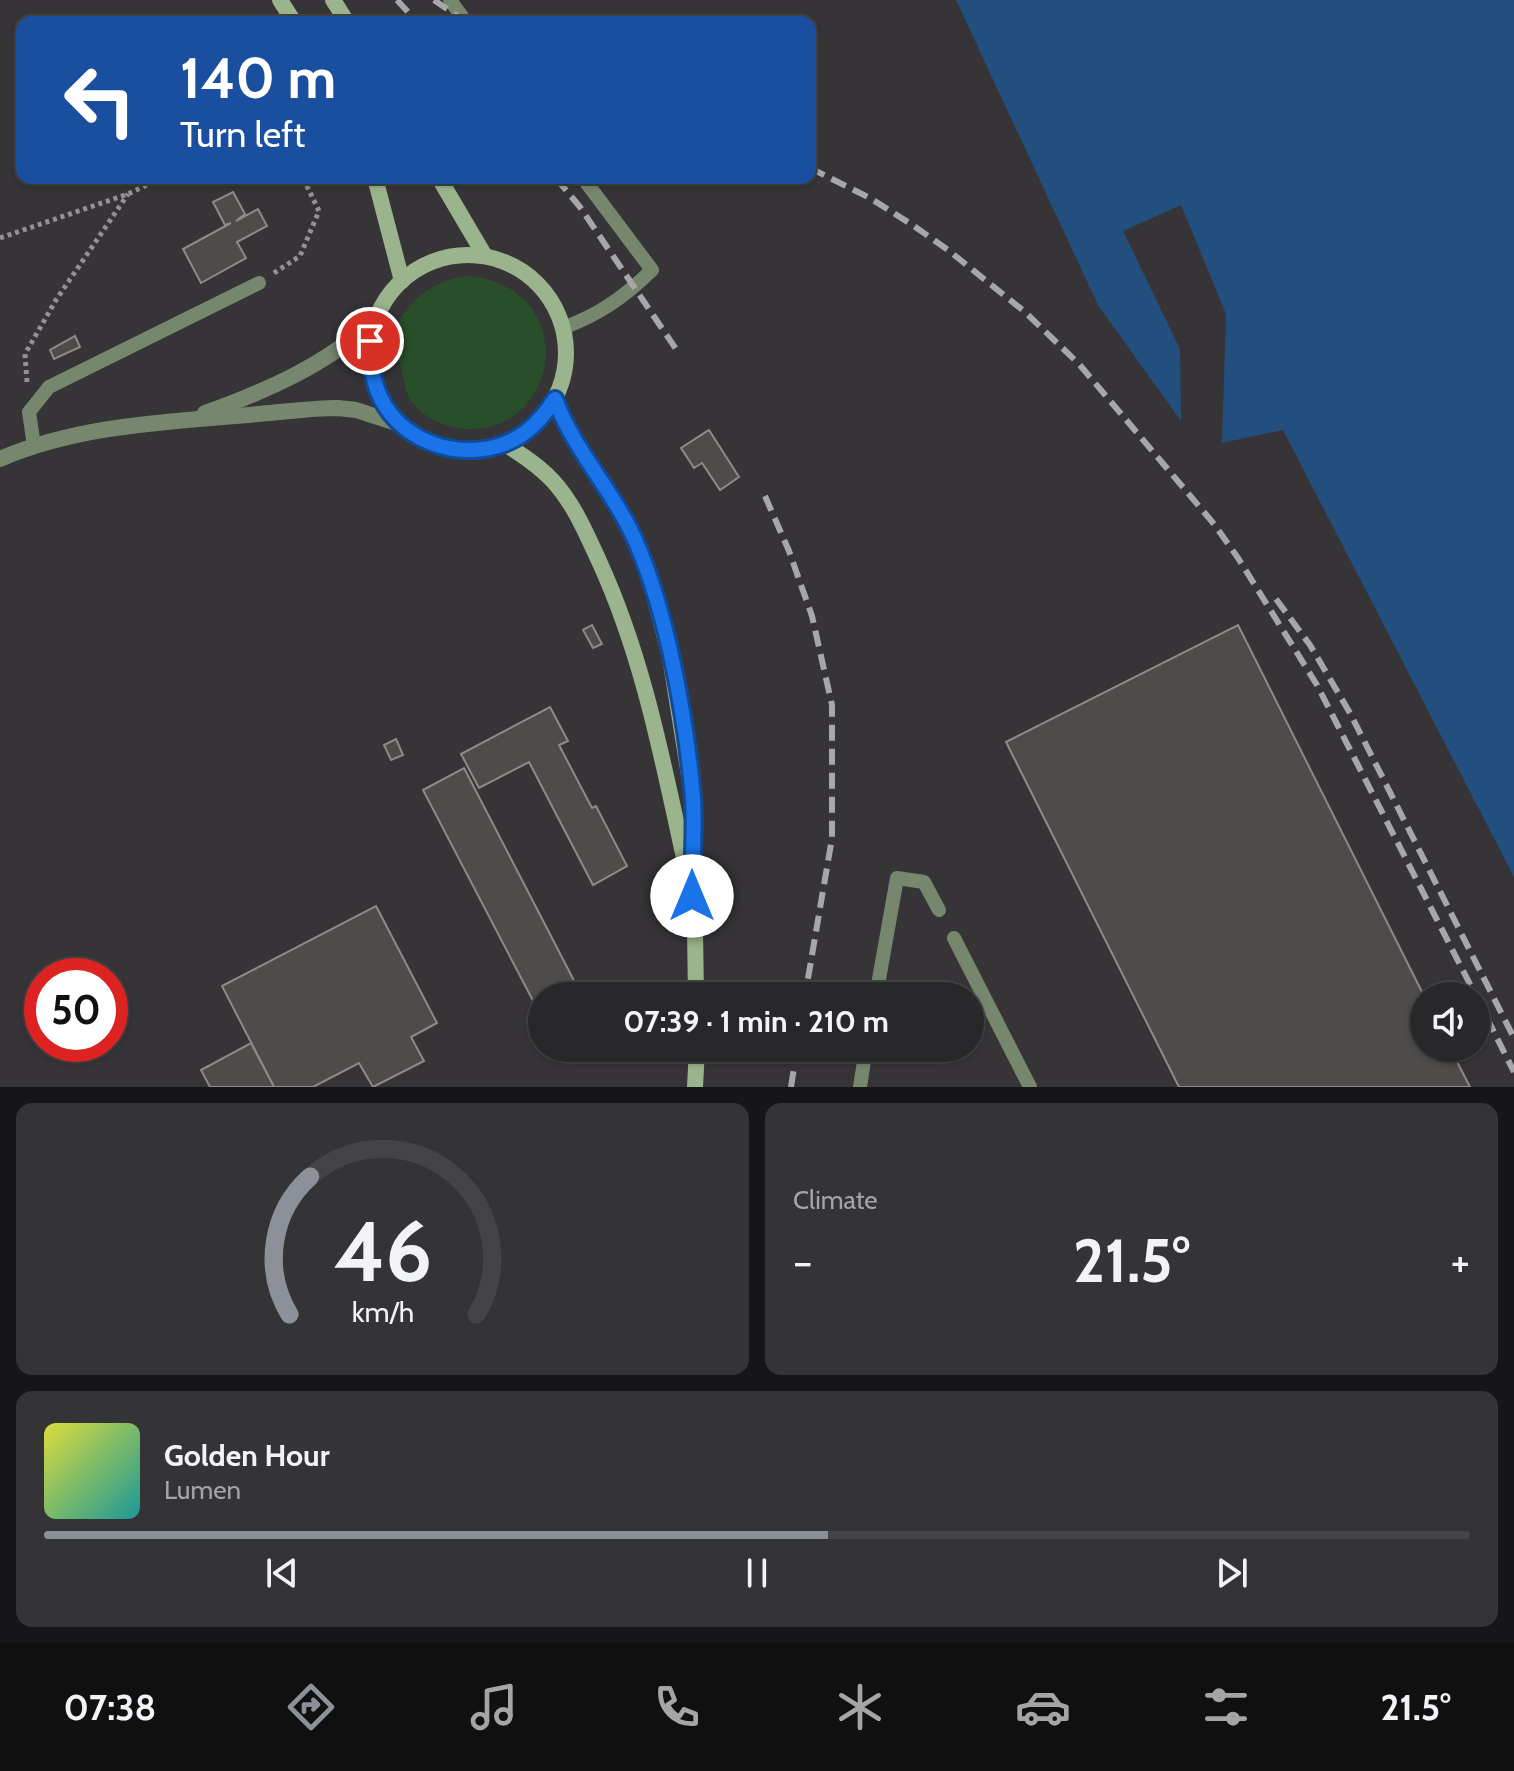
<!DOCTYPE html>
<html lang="en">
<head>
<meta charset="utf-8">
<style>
	:root { --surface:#282729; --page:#343335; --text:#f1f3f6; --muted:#a5a5a8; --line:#444446; --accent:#8c9099 }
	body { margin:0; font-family:Cabin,sans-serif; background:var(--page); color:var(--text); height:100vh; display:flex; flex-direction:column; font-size:30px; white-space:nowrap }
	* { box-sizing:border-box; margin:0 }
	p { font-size:26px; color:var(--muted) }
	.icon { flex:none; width:44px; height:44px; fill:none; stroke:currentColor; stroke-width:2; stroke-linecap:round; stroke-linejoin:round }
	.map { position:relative; height:1087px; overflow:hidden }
	.drawer { display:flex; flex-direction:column; gap:16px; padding:16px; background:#161517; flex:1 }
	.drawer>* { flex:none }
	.guide { position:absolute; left:16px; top:16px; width:800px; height:168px; border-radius:16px; box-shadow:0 2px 6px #0004,0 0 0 2px var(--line); background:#1a4fa0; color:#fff; overflow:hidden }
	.tools { position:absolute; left:1410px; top:982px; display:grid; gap:16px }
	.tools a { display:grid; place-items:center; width:80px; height:80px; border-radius:50%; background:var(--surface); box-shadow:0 2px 6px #0004,0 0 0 2px var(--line); font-size:40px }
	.speed { position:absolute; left:24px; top:958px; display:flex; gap:16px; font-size:40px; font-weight:700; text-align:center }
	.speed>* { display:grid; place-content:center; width:104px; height:104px; border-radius:50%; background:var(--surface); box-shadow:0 2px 6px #0004,0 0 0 2px var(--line); line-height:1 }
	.speed .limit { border:12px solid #d22; background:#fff; color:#111 }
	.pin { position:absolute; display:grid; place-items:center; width:68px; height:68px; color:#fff; margin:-34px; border:4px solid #fff; border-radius:50%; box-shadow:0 2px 8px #0007 }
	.me { position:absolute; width:88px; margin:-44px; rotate:0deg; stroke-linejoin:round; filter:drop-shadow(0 0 6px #0008) }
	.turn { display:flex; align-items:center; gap:28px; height:168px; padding:0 32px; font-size:36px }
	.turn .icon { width:104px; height:104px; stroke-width:2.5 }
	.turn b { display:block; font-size:56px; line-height:68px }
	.big { font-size:60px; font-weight:700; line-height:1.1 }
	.drawer .widget { flex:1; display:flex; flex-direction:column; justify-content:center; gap:12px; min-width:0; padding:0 28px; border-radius:16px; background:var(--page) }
	.drawer .dial { align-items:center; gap:0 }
	.dial svg { height:208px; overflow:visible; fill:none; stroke:var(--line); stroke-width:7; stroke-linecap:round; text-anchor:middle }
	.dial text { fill:var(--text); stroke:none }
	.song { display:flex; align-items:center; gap:24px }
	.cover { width:96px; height:96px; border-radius:12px; background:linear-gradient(135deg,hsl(60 70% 55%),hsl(180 70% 35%)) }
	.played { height:8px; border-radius:4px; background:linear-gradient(90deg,var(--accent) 55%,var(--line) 55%) }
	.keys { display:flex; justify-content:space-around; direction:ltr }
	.heat { display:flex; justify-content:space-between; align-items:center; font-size:44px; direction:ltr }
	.drawer .tiles { flex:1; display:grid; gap:16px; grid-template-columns:1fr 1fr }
	.widget:last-child { grid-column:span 2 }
	.trip { position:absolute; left:528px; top:982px; width:456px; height:80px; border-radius:40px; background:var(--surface); box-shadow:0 2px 6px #0004,0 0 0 2px var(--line); font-weight:700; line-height:80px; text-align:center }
	.tab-bar { display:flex; height:128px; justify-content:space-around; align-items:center; background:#101010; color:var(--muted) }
	.tab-bar .icon { width:56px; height:56px }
	.tab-bar .selected { color:var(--accent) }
	.tab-bar b { font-size:36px; color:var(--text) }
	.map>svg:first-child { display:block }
	.green { fill:#294f2a }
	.water { fill:#234f7f }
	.building { fill:#4e4c4a; stroke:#8d8a88; stroke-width:2 }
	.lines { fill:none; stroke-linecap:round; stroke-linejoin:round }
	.path { stroke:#939194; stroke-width:5; stroke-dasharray:4 4; stroke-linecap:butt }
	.service { stroke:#76876e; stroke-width:14 }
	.minor { stroke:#76876e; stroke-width:16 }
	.secondary { stroke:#9ab58d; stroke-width:16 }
	.rail { stroke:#a7a6a8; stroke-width:6; stroke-dasharray:16 8; stroke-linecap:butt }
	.route-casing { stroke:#114b97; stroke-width:20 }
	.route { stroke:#1a73e8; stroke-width:14 }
</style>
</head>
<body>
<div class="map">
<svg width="1514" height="1087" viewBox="0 0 1514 1087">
	<rect width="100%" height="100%" fill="#363437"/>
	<!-- green -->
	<path class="green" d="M471,276C585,291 559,442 457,428C440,425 421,415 411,401C403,390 398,345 394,330C412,297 434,279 471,276Z"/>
	<!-- water -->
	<polygon class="water" points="956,0 1514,0 1514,877 1283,430 1222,443 1226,314 1181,205 1123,231 1180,349 1181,421 1098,305"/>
	<!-- building -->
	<g class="building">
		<polygon points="233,192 245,214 236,221 258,209 267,226 237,242 246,258 201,283 183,249 231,223 225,225 213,202"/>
		<polygon points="75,336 80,347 54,359 50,350"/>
		<polygon points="709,430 739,477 720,490 702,463 694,468 681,448"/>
		<polygon points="592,625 602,644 593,648 583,630"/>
		<polygon points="1238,625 1424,996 1424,1048 1450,1048 1470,1087 1179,1087 1006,742"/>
		<polygon points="550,707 568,741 559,745 592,808 596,806 627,866 593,885 529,762 479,788 461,754"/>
		<polygon points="396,739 403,755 391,760 384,745"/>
		<polygon points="464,768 582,996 542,996 542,1018 423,790"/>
		<polygon points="376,906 437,1023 411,1037 424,1061 373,1087 359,1063 313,1087 274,1087 222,986"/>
		<polygon points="251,1043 274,1087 210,1087 201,1070"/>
	</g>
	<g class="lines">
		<!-- path -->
		<g class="path">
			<polyline points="0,238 128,194 161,178"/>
			<polyline points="274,273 300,256 319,211 303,178"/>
			<polyline points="27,382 25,354 56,300 128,194"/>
		</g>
		<!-- service -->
		<g class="service">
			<polyline points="450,0 466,22"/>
			<path d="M563,328C600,314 623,298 652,270L583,178"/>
			<polyline points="34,446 29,412 49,387 259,283"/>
			<polyline points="954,938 1030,1087"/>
			<polyline points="876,996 897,878 924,882 939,910"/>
			<polyline points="860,1087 866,1048"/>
		</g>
		<!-- minor -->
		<g class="minor">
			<path d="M205,413C266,391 329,364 376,318"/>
			<path d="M0,459C81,424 172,422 258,414C285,412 311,408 338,408L356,410L402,425"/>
		</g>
		<!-- secondary -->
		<g class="secondary">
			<polyline points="280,0 294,22"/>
			<polyline points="333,0 347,22"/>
			<polyline points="375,178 402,281"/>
			<polyline points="439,178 485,256"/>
			<circle cx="468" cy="353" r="98"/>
			<polyline points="555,399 564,423 620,510 637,543 650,580 670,657 693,800 696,996"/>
			<path d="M505,444C522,455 539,466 553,481C574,504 586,533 599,561C644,659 663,763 686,867"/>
			<polyline points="695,1087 697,1048"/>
		</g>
		<!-- rail -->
		<g class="rail">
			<polyline points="397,0 417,22"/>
			<polyline points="434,0 466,22"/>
			<polyline points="810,168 870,198 914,226 948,250 1025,312 1079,364 1214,524 1238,558 1317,685 1476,996"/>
			<polyline points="556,178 580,207 678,352"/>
			<polyline points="765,496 789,551 812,616 832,705 832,838 805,996"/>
			<polyline points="1276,599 1310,645 1350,713 1514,1038"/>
			<polyline points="1476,996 1514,1072"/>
			<polyline points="791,1087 797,1048"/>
		</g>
	</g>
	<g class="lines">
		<defs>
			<path id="route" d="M370,341C370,365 373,386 385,406C414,452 484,465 527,431C539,422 547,411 555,399C574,451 614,491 636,542C668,616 686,719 693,798C695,831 692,864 692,896"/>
		</defs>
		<!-- route casing -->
		<use href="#route" class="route-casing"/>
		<!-- route -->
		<use href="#route" class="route"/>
	</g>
</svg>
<div class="tools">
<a><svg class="icon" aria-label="sound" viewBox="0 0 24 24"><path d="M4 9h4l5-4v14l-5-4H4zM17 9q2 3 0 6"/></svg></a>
</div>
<div class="speed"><div class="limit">50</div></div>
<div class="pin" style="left:370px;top:341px;background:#d93025"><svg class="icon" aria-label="arrive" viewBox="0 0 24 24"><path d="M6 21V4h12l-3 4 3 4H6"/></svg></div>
<svg class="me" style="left:692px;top:896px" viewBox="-20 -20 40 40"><circle r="19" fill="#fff"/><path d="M0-13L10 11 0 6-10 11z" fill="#1a73e8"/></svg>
<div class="trip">07:39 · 1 min · 210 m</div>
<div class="guide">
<div class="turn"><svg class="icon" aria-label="left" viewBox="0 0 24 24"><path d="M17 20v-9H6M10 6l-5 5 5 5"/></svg><div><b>140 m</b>Turn left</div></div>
</div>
</div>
<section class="drawer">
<div class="tiles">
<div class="widget dial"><svg viewBox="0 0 100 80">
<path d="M14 69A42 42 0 1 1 86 69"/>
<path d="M14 69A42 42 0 0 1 22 16" stroke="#8c9099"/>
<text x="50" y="56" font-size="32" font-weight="700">46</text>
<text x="50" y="72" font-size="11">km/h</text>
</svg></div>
<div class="widget"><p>Climate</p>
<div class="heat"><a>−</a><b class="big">21.5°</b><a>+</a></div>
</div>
<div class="widget">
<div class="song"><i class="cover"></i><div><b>Golden Hour</b><p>Lumen</p></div></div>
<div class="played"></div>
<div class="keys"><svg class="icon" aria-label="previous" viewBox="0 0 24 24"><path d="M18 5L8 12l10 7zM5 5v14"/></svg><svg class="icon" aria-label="pause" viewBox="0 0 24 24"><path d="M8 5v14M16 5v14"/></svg><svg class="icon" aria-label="next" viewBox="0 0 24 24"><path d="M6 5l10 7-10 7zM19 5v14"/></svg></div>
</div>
</div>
</section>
<nav class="tab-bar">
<b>07:38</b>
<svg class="icon selected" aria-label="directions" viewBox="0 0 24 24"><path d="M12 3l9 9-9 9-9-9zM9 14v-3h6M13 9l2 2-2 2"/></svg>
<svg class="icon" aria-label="music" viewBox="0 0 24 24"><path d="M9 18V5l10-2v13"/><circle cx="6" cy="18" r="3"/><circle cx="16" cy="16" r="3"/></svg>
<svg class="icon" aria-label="phone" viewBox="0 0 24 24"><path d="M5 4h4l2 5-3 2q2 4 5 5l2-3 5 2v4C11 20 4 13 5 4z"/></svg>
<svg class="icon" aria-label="climate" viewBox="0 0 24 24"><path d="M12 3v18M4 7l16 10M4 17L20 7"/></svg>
<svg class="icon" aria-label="car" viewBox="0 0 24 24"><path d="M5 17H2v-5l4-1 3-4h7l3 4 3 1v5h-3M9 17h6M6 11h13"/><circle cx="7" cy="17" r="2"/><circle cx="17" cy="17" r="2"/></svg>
<svg class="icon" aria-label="filters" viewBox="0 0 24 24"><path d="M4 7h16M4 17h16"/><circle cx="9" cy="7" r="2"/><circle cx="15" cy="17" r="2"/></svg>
<b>21.5°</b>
</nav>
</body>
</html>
